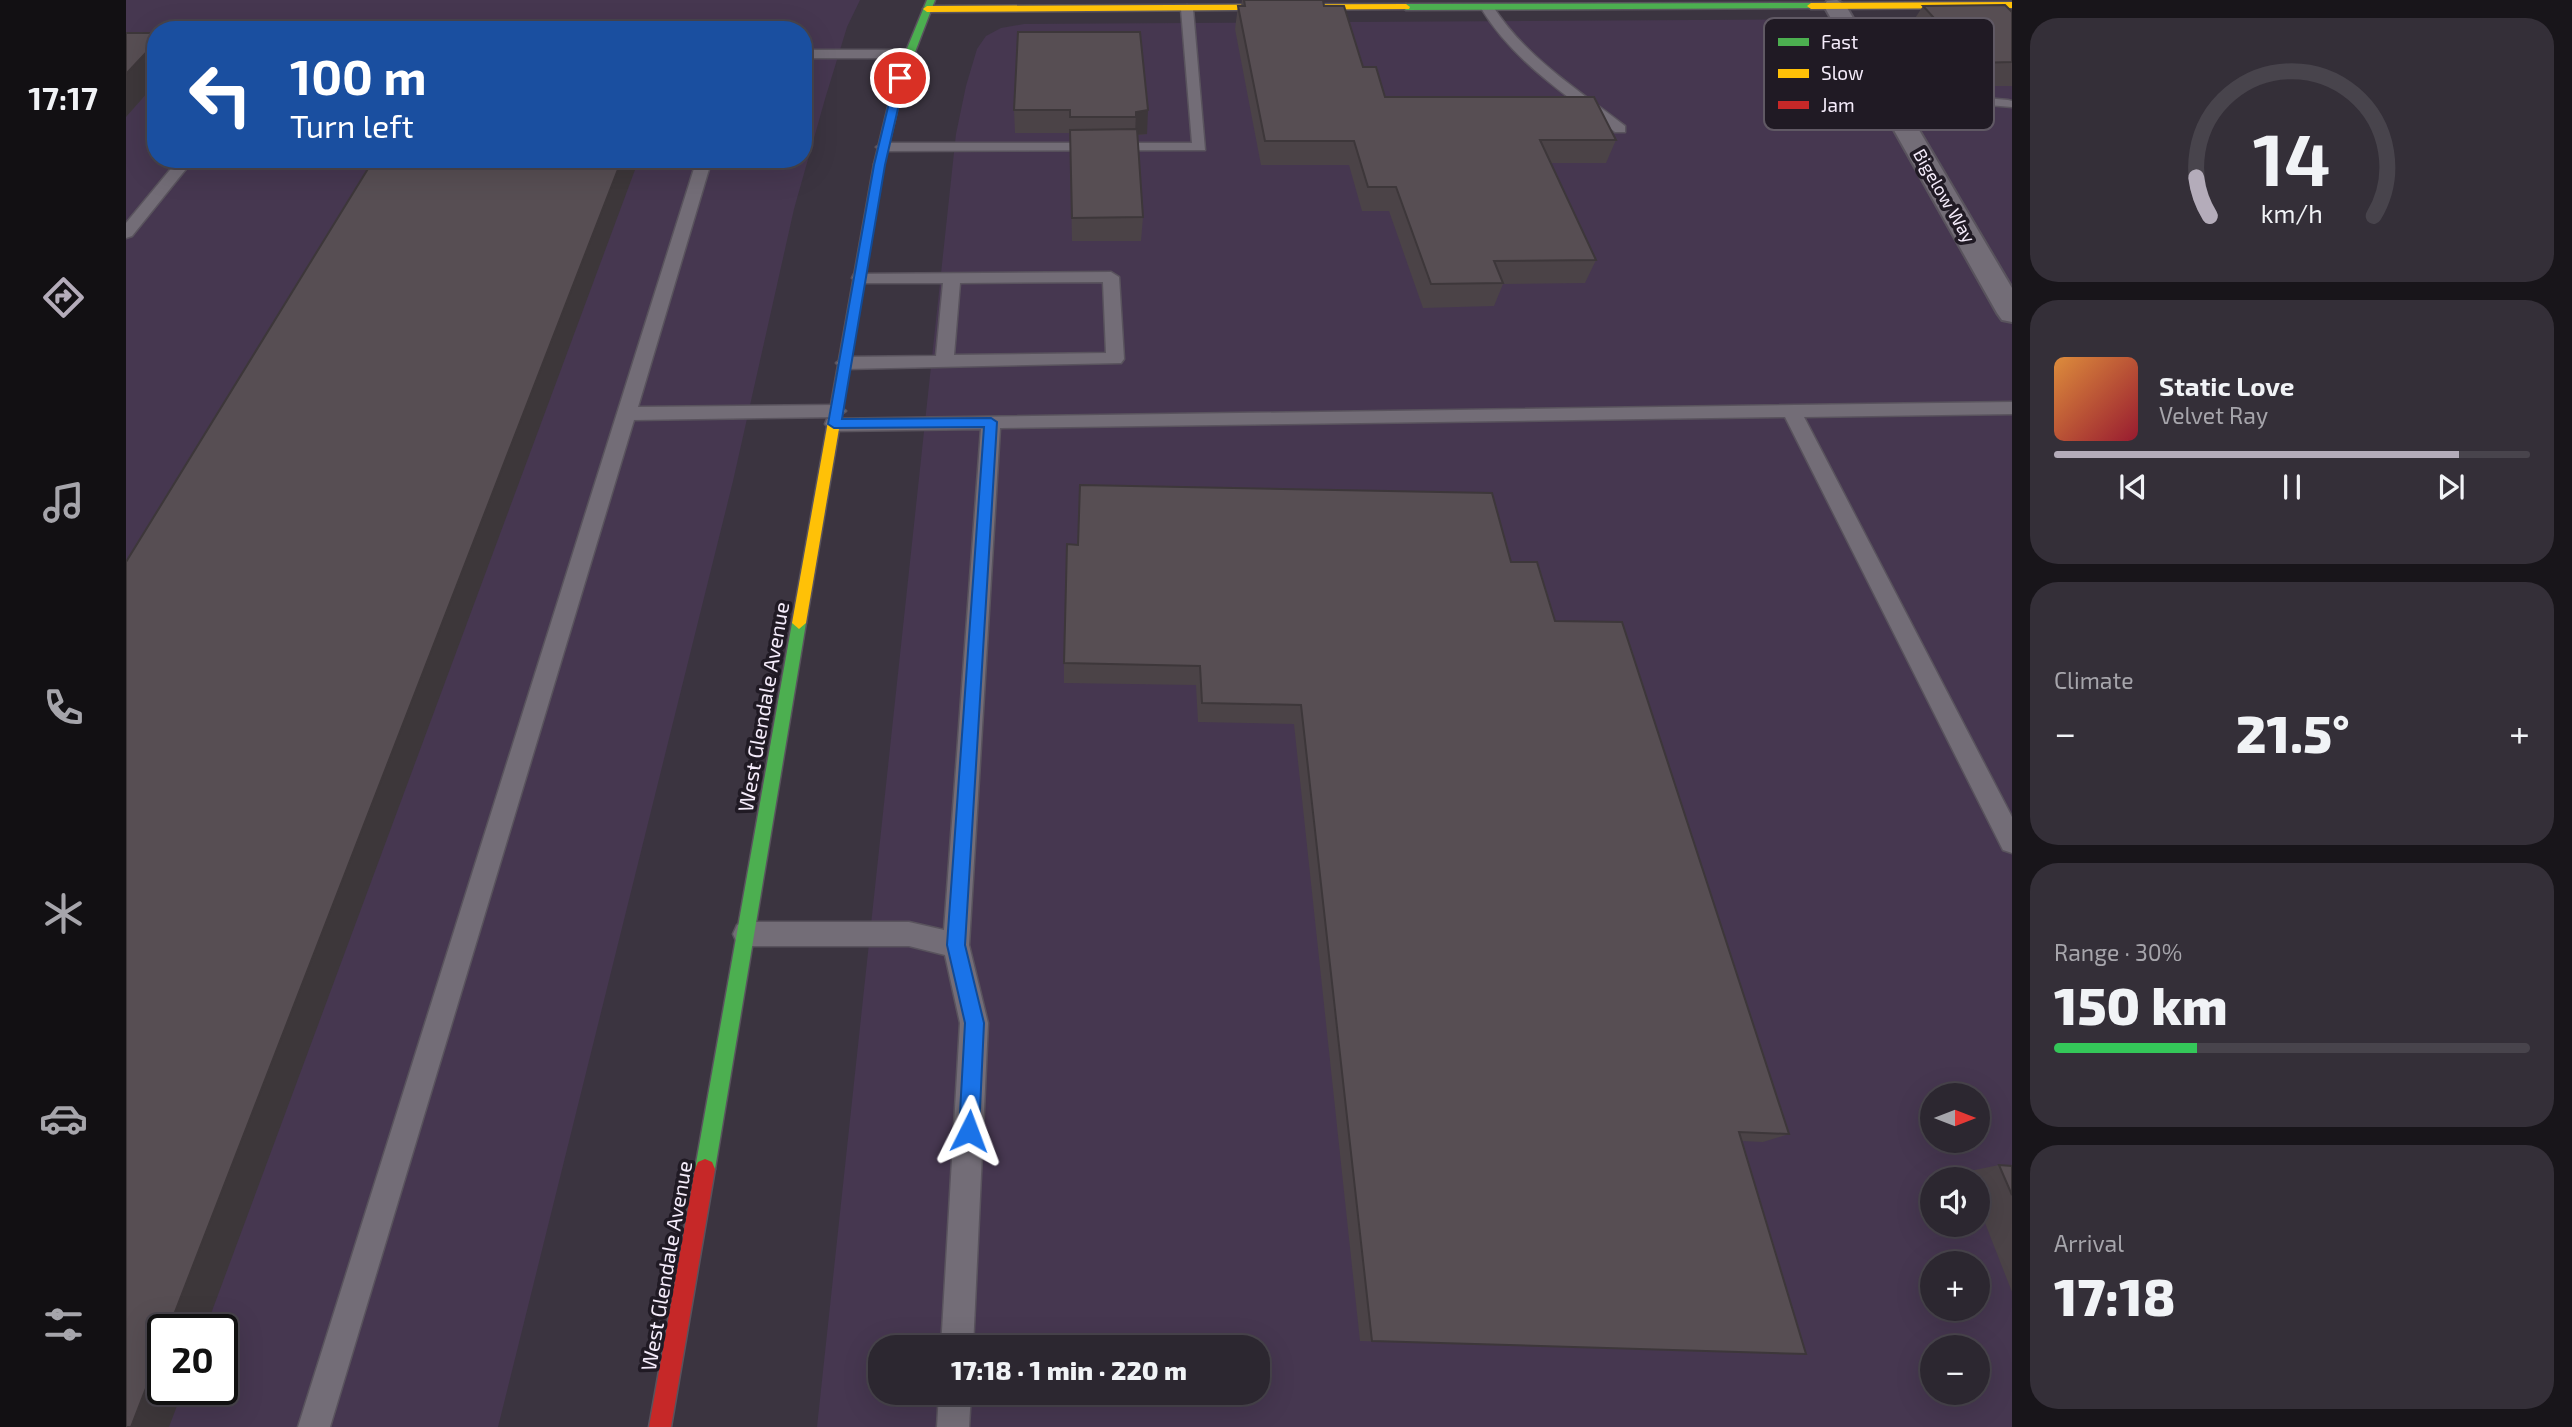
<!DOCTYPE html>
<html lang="en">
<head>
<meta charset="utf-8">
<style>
	:root { --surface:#2c2730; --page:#342f38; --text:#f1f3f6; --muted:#a6a5ab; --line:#48444c; --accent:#b4acba }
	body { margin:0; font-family:"Exo 2",sans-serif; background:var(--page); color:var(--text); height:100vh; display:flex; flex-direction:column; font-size:26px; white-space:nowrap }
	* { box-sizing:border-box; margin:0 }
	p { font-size:23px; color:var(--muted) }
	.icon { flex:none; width:38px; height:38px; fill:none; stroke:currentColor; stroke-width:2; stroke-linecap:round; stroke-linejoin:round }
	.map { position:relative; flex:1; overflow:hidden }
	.sheet { display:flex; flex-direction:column; gap:18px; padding:18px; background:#18151a; width:560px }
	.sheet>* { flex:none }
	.banner { position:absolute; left:21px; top:21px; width:665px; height:147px; border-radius:28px; box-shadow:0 7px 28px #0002,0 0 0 2px var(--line); background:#1a4fa0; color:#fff; overflow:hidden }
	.needle { width:46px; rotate:90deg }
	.fabs { position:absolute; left:1794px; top:1083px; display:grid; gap:14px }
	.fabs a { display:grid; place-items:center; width:70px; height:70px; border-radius:50%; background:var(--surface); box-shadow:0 7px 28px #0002,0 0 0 2px var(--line); font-size:35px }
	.speed { position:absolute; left:21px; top:1314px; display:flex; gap:14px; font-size:35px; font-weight:700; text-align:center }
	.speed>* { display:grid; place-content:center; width:91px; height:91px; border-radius:50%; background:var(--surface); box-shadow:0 7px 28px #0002,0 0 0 2px var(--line); line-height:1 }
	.speed .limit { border:4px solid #111; border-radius:10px; background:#fff; color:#111 }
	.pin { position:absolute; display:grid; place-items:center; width:60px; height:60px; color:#fff; margin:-30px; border:4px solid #fff; border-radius:50%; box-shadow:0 2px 7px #0007 }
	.me { position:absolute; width:77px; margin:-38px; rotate:3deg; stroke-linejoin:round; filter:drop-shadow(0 0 5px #0008) }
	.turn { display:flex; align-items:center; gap:24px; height:147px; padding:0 28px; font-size:32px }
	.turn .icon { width:91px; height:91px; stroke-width:2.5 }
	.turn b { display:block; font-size:49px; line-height:60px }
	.big { font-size:52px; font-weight:800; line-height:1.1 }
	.sheet .tile { flex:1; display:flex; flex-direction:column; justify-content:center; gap:10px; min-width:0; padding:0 24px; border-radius:28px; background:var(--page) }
	.sheet .dial { align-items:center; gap:0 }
	.dial svg { height:182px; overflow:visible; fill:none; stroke:var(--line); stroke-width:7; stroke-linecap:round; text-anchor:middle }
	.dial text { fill:var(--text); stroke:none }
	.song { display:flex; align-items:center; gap:21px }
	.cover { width:84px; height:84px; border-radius:10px; background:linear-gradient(135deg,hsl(30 70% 55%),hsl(350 70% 35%)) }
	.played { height:7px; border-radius:4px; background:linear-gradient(90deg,var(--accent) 85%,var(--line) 85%) }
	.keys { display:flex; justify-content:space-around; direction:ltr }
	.heat { display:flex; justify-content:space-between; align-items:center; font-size:38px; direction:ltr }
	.charge { height:10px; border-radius:5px; background:linear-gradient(90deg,#34c759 30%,var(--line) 0) }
	.trip { position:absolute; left:742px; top:1335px; width:402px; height:70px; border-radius:28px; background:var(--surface); box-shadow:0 7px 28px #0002,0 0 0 2px var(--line); font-weight:800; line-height:70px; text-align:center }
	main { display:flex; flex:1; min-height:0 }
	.tabs { display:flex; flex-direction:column; width:126px; justify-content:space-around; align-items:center; background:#121013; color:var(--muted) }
	.tabs .icon { width:49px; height:49px }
	.tabs .selected { color:var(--accent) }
	.tabs b { font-size:32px; color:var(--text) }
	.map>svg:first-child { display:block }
	.built { fill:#463750; fill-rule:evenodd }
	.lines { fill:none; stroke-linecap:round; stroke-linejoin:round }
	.lane-casing { stroke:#59535d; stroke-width:3 }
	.street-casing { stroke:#59535d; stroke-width:4 }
	.fast-casing { stroke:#59535d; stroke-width:3 }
	.slow-casing { stroke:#59535d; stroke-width:3 }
	.jam-casing { stroke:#59535d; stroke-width:3 }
	.lane { fill:#736d77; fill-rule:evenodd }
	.street { fill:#736d77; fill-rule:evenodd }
	.fast { fill:#4caf50; fill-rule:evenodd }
	.slow { fill:#ffc107; fill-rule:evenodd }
	.jam { fill:#c62828; fill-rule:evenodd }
	.wall { fill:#4b4347 }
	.shaded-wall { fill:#3d373a }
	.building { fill:#574e53; stroke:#3d373a; stroke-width:2 }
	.route { fill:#1a73e8; stroke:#114b97; stroke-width:2 }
	.labels { text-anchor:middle; stroke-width:7; stroke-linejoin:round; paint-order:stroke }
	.far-street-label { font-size:18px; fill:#f5ecfb; stroke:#201a24 }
	.street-label { font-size:21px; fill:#f5ecfb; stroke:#201a24 }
	.key { fill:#201a24; stroke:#605964; stroke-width:2 }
	.key-label { font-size:19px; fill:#f5ecfb }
</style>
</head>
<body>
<main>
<nav class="tabs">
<b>17:17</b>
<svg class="icon selected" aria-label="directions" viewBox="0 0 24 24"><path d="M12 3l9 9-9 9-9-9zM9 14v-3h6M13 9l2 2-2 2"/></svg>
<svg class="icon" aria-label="music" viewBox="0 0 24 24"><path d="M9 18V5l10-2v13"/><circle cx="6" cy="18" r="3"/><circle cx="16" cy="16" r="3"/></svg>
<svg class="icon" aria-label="phone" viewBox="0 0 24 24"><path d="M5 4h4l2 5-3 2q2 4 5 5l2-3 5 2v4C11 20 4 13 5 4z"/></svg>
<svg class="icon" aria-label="climate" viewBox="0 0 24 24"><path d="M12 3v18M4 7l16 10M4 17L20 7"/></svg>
<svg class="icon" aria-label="car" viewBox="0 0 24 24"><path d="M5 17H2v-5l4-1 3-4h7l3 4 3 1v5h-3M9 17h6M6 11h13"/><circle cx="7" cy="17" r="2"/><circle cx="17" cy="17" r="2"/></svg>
<svg class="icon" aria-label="filters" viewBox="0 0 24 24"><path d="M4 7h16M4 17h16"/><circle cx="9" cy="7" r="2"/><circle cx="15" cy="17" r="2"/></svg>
</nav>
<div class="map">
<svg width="1886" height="1427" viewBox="0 0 1886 1427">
	<rect width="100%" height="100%" fill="#3b3440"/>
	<!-- built -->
	<g class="built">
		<path d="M0,0H734L721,27L699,99L668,209L607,481L372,1427H0ZM30,30H677V159H30ZM37,1330H96V1390H37Z"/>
		<path d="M1886,18V1427H691L830,134L840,86L851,49L860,36L875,28L898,24ZM1806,1096H1852V1141H1806ZM1806,1180H1852V1225H1806ZM1806,1264H1852V1309H1806ZM754,1348H1132V1393H754ZM1806,1348H1852V1393H1806Z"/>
	</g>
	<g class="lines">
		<defs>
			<g id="lane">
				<polygon points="1061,5 1067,9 1079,150 757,151 750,147 757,143 1066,143 1055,9"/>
				<path d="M1356,5H1366C1399,57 1451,89 1499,126V132H1489C1440,95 1387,61 1355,8Z"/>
				<polygon points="677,50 784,50 791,54 784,58 677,58"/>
				<polygon points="1759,89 1882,100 1886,101 1886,107 1754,96 1754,90"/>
				<polygon points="53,159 68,159 6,236 0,238 0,223"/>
				<polygon points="571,159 586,159 512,407 711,405 720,411 711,417 508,420 204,1427 172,1427"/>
				<path d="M985,272L993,277L998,359L995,363L719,369L710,363L719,357L810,356L817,283H734L726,278L728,274ZM977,282L980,353L828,355L834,283Z"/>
				<polygon points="1886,402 1886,414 1678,417 1886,817 1886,853 1877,850 1659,417 874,428 843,945 862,1023 847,1348 815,1348 834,1023 819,955 783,946 620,946 611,943 607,934 611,925 620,922 783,922 818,930 855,429 708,431 699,424 701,419"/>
				<polygon points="813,1393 845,1393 843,1427 811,1427"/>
			</g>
			<polygon id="street" points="1711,0 1720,6 1886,288 1886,322 1876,320 1871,313 1698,6 1701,1"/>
			<g id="fast">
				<polygon points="801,0 809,0 779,78 758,164 749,166 748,164 769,78"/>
				<polygon points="1685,3 1689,6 1688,8 1280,10 1276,7 1280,4"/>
				<polygon points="673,617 680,623 589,1169 586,1176 579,1179 572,1176 569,1169 666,623"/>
			</g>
			<g id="slow">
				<polygon points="1886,2 1886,8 1685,9 1681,6 1685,3"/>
				<polygon points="1280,4 1284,7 1283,9 801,12 797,9 801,6"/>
				<polygon points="753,161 758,164 680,623 673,629 666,623 748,164"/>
			</g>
			<polygon id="jam" points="579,1159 586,1162 589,1169 545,1427 523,1427 569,1169 572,1162"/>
		</defs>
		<!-- lane casing -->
		<use href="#lane" class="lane-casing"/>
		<!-- street casing -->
		<use href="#street" class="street-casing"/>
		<!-- fast casing -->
		<use href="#fast" class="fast-casing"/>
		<!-- slow casing -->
		<use href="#slow" class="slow-casing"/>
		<!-- jam casing -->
		<use href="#jam" class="jam-casing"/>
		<!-- lane -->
		<use href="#lane" class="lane"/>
		<!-- street -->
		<use href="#street" class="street"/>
		<!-- fast -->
		<use href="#fast" class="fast"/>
		<!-- slow -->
		<use href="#slow" class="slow"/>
		<!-- jam -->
		<use href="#jam" class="jam"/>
	</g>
	<!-- wall -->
	<g class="wall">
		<polygon points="1116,0 1197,0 1198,6 1237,67 1259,97 1490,140 1480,163 1425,163 1470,260 1459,283 1377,284 1368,306 1297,308 1263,211 1236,211 1223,165 1135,165 1109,29 1112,6 1115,6"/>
		<polygon points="1797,6 1886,12 1886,86 1833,86 1782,29"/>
		<polygon points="1014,32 1021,134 1011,135 1017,217 1015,241 946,241 944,133 889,133 888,110"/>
		<polygon points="1385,562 1429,621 1663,1134 1637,1142 1616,1141 1680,1354 1234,1341 1168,724 1072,722 1070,685 938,683 938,663"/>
		<polygon points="1873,1165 1886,1166 1886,1292 1852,1205 1852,1180 1842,1180 1839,1172"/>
	</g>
	<!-- shaded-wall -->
	<g class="shaded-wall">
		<polygon points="30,42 30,83 0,117 0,74"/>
		<polygon points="1022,110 1021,134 1009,135 1010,112"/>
		<polygon points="496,159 513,159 79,1330 42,1330"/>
		<polygon points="37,1344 37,1390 57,1390 43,1427 5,1427"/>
	</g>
	<!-- building -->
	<g class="building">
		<polygon points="1118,0 1197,0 1198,6 1218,6 1237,67 1250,67 1259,97 1468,97 1490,140 1414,140 1470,260 1368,261 1377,283 1305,284 1270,187 1242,187 1228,141 1139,141 1112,6 1119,6"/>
		<polygon points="1879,5 1886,12 1886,62 1849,63 1797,6"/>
		<polygon points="892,32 1014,32 1022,110 1010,112 1010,117 944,117 944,110 888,110"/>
		<polygon points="0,33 30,33 30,42 0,74"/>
		<polygon points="1011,129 1017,217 946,218 944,130"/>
		<polygon points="248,159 496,159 42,1330 37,1330 37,1344 5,1427 0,1427 0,562"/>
		<polygon points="954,485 1366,493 1385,562 1411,562 1429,621 1496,622 1663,1134 1613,1132 1680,1354 1246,1341 1175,705 1076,703 1074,666 938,663 941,544 952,545"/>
		<polygon points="1873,1165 1886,1166 1886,1195"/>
	</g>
	<!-- route -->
	<polygon class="route" points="774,75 779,78 759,165 716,419 865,418 871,422 839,945 858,1023 853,1131 850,1138 843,1141 836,1138 833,1131 839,1023 821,945 858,427 708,428 702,424 748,165 769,78"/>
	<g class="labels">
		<!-- far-street labels -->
		<g class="far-street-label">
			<text transform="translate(1818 196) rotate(60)" y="6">Bigelow Way</text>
		</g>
		<!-- street labels -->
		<g class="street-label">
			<text transform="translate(638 707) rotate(-80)" y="7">West Glendale Avenue</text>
			<text transform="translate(541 1266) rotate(-80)" y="7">West Glendale Avenue</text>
		</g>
	</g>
	<!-- legend -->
	<rect x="1638" y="18" width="230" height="112" rx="10" class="key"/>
	<rect x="1652" y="38" width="31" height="8" fill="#4caf50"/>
	<rect x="1652" y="69" width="31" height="9" fill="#ffc107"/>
	<rect x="1652" y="101" width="31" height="8" fill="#c62828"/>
	<g class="key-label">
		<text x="1695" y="49">Fast</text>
		<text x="1695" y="80">Slow</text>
		<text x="1695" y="112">Jam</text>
	</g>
</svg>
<div class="fabs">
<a><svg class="needle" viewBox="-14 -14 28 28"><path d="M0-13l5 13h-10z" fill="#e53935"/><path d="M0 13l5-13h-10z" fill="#a6a5ab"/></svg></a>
<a><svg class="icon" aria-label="sound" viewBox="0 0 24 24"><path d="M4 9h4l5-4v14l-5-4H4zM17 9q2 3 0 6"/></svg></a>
<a>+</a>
<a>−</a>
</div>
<div class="speed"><div class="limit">20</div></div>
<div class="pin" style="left:774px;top:78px;background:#d93025"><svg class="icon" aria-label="arrive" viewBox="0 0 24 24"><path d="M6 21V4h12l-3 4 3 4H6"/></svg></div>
<svg class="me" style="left:843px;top:1131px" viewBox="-20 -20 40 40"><path d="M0-17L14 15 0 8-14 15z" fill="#1a73e8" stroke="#fff" stroke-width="4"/></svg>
<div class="trip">17:18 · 1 min · 220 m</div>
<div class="banner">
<div class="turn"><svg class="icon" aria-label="left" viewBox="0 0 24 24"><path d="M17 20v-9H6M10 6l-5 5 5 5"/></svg><div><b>100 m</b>Turn left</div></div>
</div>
</div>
<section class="sheet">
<div class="tile dial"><svg viewBox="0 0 100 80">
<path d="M14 69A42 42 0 1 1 86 69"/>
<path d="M14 69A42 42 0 0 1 8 52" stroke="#b4acba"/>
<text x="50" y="56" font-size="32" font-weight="700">14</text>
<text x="50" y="72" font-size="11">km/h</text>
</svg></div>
<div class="tile">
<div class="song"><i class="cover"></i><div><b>Static Love</b><p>Velvet Ray</p></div></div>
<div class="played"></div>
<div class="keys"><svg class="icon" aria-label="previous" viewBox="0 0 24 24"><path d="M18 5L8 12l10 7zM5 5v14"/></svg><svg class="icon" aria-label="pause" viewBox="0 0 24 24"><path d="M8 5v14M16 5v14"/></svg><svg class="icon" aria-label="next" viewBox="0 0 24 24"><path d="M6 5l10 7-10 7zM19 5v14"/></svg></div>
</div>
<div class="tile"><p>Climate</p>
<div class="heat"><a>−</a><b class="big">21.5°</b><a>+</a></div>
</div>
<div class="tile"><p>Range · 30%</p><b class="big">150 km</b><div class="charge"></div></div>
<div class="tile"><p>Arrival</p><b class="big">17:18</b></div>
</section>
</main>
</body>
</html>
